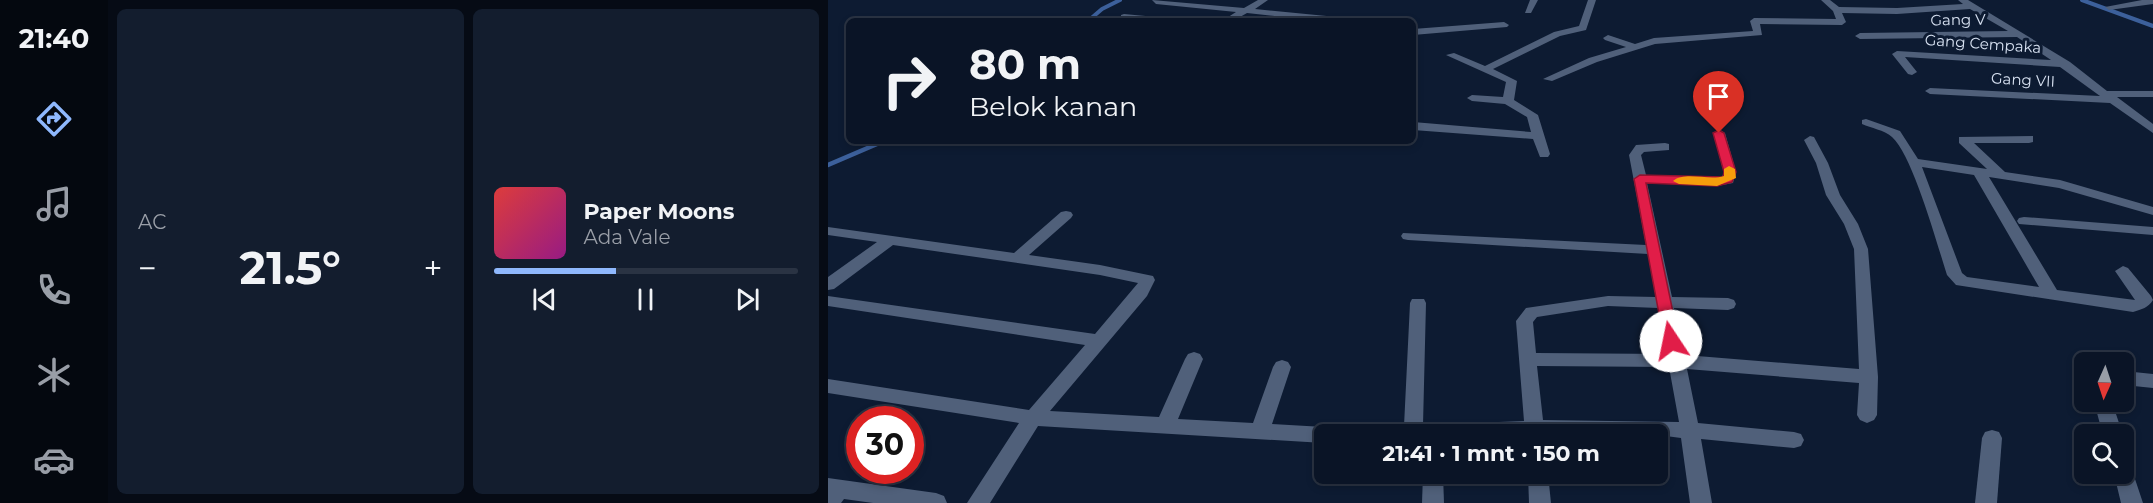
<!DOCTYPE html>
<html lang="id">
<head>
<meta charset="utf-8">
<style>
	:root { --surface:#0a1426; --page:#131d2e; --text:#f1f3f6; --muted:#999ea7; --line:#2a3343; --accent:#8fb8fd }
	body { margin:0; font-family:Montserrat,sans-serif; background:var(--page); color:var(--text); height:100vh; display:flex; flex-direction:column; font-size:22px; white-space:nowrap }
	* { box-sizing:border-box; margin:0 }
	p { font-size:20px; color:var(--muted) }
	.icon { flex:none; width:33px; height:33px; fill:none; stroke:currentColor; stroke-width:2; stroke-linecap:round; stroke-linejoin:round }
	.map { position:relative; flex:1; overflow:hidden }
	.drawer { display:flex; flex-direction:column; gap:9px; padding:9px; background:#060b15; width:720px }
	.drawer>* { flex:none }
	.guide { position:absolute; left:18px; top:18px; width:570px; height:126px; border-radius:9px; box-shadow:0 3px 9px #0003,0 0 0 2px var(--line); background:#0a1426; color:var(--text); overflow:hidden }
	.needle { width:39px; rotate:183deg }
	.buttons { position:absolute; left:1246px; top:352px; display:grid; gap:12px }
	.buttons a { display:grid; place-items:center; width:60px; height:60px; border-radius:9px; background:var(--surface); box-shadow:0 3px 9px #0003,0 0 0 2px var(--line); font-size:30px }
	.speed { position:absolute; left:18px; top:406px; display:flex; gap:12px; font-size:30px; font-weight:700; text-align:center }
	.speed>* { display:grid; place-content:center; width:78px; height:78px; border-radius:50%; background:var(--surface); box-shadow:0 3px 9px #0003,0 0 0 2px var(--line); line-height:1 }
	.speed .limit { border:9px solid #d22; background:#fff; color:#111 }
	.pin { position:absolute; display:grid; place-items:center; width:51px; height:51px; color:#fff; margin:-62px -26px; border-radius:50% 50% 50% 0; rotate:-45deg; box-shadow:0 0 6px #0007 }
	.pin .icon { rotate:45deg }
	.me { position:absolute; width:66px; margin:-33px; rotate:349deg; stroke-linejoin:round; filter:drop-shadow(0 0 4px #0008) }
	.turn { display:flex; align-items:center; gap:21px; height:126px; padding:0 24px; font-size:27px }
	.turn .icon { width:78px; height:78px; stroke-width:2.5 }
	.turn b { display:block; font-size:42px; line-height:51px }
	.big { font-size:45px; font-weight:700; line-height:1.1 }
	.drawer .tile { flex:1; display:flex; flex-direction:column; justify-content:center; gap:9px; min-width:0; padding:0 21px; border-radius:9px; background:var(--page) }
	.song { display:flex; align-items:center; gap:18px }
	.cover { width:72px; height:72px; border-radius:9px; background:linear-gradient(135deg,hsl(0 70% 55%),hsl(310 70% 35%)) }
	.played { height:6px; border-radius:3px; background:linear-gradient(90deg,var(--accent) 40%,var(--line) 40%) }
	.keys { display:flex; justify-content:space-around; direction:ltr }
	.heat { display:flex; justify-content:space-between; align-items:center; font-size:33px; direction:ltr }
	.drawer .tiles { flex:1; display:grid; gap:9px; grid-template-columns:repeat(2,1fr) }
	.trip { position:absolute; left:486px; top:424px; width:354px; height:60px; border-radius:9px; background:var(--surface); box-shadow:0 3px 9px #0003,0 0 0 2px var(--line); font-weight:700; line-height:60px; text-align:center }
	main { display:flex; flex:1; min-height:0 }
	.tabs { display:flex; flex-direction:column; width:108px; justify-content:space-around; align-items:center; background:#04080f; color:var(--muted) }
	.tabs .icon { width:42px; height:42px }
	.tabs .on { color:var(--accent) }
	.tabs b { font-size:27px; color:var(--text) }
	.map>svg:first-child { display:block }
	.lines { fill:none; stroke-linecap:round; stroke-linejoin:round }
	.stream-far1 { stroke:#3c609b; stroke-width:4 }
	.stream { stroke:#3c609b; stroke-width:4.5 }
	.minor { fill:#50607a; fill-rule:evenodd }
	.route { fill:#e11d48; stroke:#92132f; stroke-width:1.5 }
	.slow { fill:#f59e0b }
	.labels { text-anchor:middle; stroke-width:6; stroke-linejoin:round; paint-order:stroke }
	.far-street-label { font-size:15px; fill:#d7e1f1; stroke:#0d1b32 }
</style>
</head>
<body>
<main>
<nav class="tabs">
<b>21:40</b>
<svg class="icon on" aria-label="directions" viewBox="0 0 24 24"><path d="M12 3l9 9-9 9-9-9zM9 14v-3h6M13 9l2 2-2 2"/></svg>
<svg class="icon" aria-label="music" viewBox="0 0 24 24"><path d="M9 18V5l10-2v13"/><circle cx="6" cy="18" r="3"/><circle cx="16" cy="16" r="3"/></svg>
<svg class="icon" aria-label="phone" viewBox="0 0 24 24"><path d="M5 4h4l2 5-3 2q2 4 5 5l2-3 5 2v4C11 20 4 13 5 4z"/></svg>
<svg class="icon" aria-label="climate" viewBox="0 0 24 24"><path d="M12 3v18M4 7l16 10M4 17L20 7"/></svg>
<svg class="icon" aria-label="car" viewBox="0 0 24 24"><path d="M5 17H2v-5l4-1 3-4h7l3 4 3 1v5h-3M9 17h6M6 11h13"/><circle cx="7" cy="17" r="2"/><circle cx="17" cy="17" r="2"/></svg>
</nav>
<section class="drawer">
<div class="tiles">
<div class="tile"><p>AC</p>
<div class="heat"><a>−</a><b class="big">21.5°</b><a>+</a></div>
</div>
<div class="tile">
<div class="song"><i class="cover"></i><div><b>Paper Moons</b><p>Ada Vale</p></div></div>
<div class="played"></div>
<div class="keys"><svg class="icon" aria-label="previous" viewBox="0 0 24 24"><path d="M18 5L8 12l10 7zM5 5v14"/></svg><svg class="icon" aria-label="pause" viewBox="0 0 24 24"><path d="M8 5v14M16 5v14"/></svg><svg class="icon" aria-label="next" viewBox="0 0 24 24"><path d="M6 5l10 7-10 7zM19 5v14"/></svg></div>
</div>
</div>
</section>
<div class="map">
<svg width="1325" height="503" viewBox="0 0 1325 503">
	<rect width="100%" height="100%" fill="#0d1b32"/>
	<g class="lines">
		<!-- stream-far1 -->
		<g class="stream-far1">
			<polyline points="1254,0 1325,26"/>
			<polyline points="260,21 274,9 292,0"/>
		</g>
		<!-- stream -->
		<polyline class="stream" points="0,165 56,141"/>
		<!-- minor -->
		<g class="minor">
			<polygon points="324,0 416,8 430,0 440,0 427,9 519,18 523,21 494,21 419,13 405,21 394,21 408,12 328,4"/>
			<polygon points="702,0 710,0 703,13 697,13"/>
			<polygon points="760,0 768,0 758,30 732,36 665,69 689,81 686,100 710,115 722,154 720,157 712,157 705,139 585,130 585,122 703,132 699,117 677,104 644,101 639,98 644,95 675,97 678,82 618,55 626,53 657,66 726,32 751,26"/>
			<polygon points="993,0 1002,0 1011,7 1069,8 1135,4 1130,0 1140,0 1242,62 1279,91 1325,91 1325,97 1289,97 1325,124 1325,133 1282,103 1102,94 1097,91 1102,88 1272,96 1232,67 1077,57 1089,72 1084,75 1080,74 1064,54 1069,51 1223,60 1189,37 1032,39 1027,36 1032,33 1180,31 1142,9 1069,14 1014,13 1018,22 1014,25 932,24 934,35 827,44 769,62 724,81 715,79 761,58 798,47 777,40 775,38 780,35 807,44 826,38 925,31 922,21 926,18 1008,19 1005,11"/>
			<polygon points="1314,0 1325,0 1325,4 1281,10 1277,7"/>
			<polygon points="296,14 339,18 343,21 293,19 293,15"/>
			<polygon points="676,22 681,25 679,27 585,35 585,29"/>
			<path d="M1038,119L1072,131L1090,159L1159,169L1131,143V137L1205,136V142L1201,143H1146L1177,172L1232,180L1325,207V215L1231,188L1161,177L1229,290L1307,300L1287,271L1295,266L1300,268L1323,296L1325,300C1320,308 1314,309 1305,312L1128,285L1119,275C1109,244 1085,156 1064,137C1056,130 1043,128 1034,124V120ZM1094,167L1146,175L1211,287L1139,277L1134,273Z"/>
			<path d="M891,129L897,133L908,172L905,183L889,186L819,183L844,297L900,298L906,300L908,304L906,308L900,310L846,308L857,355L1031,369L1026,249L1016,224L998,195L988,163L976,140L982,136L986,137L1000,163L1012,195L1030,224L1040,249L1050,377L1049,415L1046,420L1039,423L1032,420L1029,415L1031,383L859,369L870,423L966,432L973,434L976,440L973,446L966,448L873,439L884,503H862L853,438L830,435H549L552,429L576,426L582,303L584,299H596L598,303L595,425L696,421L688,321L698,308L780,296L828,297L820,254L580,240L575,239L573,236L575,233L818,245L801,155L808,145L837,143L841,144V150L816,152L813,155L818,175L894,177L896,172L885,133ZM780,306L830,308L839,354L708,353L705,322L709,317ZM709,366L841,367L851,422L715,420Z"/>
			<polygon points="238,211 243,212 245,215 243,218 201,255 272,265 325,276 327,280 319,296 222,411 331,417 357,359 360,354 366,352 372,354 375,359 350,419 425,423 445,367 448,362 454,360 460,362 463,367 444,424 496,427 503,429 506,435 496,435 496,443 210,426 162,503 139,503 191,423 0,393 0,379 201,410 257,345 0,306 0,296 267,334 310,283 272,275 65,245 6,289 0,290 0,277 49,242 0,235 0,227 186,253 233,212"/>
			<polygon points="1196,217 1325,227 1325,235 1191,224 1189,221 1191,218"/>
			<polygon points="1296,371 1325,374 1325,388 1296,385"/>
			<polygon points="1266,402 1284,402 1295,435 1275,435"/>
			<polygon points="1164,430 1171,432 1174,438 1169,503 1147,503 1154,438 1157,432"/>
			<polygon points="1296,464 1303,467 1315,503 1293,503 1286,474 1296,474"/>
			<polygon points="595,474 615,474 616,503 594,503"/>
			<polygon points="700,474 720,474 723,503 701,503"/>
			<polygon points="0,478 108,493 116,496 119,503 45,503 16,499 13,503 0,503"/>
		</g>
	</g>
	<!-- route -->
	<polygon class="route" points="891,130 896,133 908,172 904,182 889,186 818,183 851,341 843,347 836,341 806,179 812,175 895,177 896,172 885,133"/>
	<!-- slow -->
	<path class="slow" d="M901,166L907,169L908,178L889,186L851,184L845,181C857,171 881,181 896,176V169Z"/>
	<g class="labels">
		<!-- far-street labels -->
		<g class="far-street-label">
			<text transform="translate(1130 20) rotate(-1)" y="5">Gang V</text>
			<text transform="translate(1155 44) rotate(4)" y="5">Gang Cempaka</text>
			<text transform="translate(1195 80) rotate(3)" y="5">Gang VII</text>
		</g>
	</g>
</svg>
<div class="buttons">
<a><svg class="needle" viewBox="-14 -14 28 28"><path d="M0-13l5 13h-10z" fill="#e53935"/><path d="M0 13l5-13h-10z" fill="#999ea7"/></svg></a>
<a><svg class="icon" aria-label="search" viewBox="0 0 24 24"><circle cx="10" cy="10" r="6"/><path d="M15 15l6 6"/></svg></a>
</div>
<div class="speed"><div class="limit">30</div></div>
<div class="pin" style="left:891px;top:133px;background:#d93025"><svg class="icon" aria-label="arrive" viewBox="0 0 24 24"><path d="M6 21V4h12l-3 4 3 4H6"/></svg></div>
<svg class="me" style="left:843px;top:341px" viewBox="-20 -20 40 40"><circle r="19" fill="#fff"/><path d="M0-13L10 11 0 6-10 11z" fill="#e11d48"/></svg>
<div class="trip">21:41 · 1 mnt · 150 m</div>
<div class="guide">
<div class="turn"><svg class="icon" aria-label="right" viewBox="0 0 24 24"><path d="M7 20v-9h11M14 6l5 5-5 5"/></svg><div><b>80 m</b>Belok kanan</div></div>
</div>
</div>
</main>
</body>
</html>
